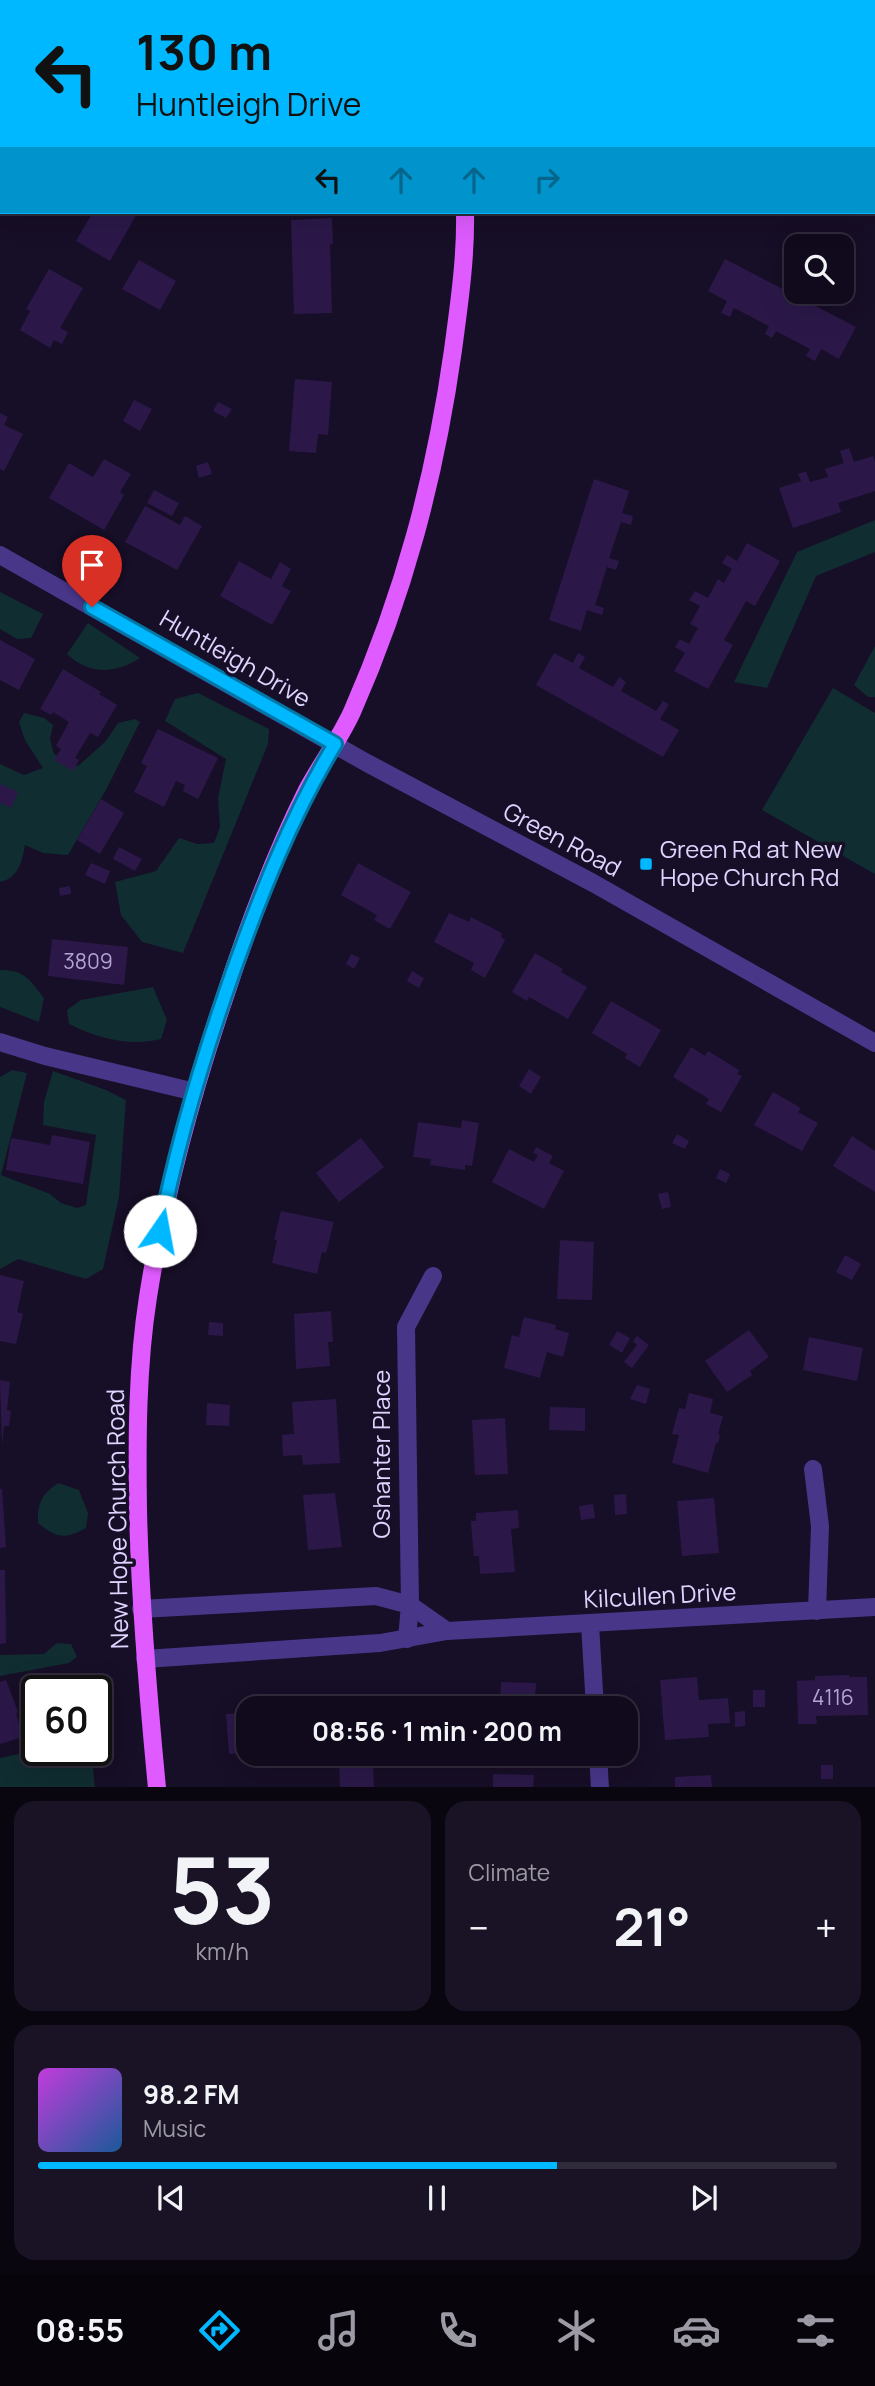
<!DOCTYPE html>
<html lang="en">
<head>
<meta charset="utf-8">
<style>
	:root { --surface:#110a1d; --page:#1a1326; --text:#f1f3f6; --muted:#9c9aa4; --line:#302b3b; --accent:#00b8ff }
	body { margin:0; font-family:Manrope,sans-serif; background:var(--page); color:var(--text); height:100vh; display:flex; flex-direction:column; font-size:26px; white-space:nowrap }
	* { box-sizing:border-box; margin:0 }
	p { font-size:23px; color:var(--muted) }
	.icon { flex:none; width:38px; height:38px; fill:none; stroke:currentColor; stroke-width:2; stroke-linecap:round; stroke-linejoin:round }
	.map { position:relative; height:1787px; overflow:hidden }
	.side { display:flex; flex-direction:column; gap:14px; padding:14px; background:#090610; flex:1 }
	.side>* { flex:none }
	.guide { position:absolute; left:0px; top:0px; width:875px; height:214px; box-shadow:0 7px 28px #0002,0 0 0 2px var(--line); background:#00b8ff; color:#111; overflow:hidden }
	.buttons { position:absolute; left:784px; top:234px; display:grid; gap:14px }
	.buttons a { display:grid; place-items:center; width:70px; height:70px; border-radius:14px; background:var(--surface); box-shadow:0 7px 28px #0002,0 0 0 2px var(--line); font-size:35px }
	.speed { position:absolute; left:21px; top:1675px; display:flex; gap:14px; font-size:35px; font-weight:700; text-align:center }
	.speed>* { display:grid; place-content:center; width:91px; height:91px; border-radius:50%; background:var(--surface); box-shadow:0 7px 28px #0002,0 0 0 2px var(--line); line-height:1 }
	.speed .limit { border:4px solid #111; border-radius:10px; background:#fff; color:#111 }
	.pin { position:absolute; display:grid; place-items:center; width:60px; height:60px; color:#fff; margin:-72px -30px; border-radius:50% 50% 50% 0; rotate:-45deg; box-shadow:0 0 7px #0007 }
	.pin .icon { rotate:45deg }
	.me { position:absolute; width:77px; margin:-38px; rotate:12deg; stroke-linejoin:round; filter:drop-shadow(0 0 5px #0008) }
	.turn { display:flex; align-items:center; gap:24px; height:147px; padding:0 21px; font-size:32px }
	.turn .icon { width:91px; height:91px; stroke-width:2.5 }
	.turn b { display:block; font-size:49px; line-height:60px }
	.lanes { display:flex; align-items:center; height:66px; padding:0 21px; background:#0003; justify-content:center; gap:35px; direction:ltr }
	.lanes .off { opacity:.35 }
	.big { font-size:52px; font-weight:700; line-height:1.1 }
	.side .widget { flex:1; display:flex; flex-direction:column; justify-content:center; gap:10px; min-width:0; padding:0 24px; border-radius:21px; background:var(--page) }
	.side .dial { align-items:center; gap:0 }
	.dial b { font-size:91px; line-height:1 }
	.song { display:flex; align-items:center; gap:21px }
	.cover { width:84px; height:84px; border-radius:10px; background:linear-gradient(135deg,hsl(290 70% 55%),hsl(210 70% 35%)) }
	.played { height:7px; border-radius:4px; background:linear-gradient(90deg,var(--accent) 65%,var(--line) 65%) }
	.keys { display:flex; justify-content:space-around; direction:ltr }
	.heat { display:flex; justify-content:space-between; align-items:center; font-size:38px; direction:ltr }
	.side .tiles { flex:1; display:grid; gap:14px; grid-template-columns:1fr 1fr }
	.widget:last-child { grid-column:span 2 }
	.trip { position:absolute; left:236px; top:1696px; width:402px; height:70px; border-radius:21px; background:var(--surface); box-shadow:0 7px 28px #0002,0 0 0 2px var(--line); font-weight:700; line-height:70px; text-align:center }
	.dock { display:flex; height:112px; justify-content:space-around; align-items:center; background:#07040c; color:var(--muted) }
	.dock .icon { width:49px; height:49px }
	.dock .current { color:var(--accent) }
	.dock b { font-size:32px; color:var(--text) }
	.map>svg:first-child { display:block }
	.green { fill:#102d31 }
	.building { fill:#2b1849 }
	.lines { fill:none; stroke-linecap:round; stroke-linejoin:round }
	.minor { stroke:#483689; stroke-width:18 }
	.tertiary { stroke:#483689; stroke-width:18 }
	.primary { stroke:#df5bff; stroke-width:18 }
	.route-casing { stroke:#0078a6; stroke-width:18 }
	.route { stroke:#00b8ff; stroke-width:12 }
	.poi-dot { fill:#00b8ff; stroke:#170e27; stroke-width:2.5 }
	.labels { text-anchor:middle; stroke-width:7; stroke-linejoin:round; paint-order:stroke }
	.number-label { font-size:21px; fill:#b3a5d2 }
	.street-label { font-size:24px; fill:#e0d4ff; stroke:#170e27 }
	.poi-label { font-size:24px; fill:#e0d4ff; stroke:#170e27; text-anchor:start }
</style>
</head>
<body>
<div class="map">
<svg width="875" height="1788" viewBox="0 0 875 1788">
	<rect width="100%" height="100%" fill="#170e27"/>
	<!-- green -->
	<g class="green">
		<polygon points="875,520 875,552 816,576 767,688 734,682 797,552"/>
		<polygon points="0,592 43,614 31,638 17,639 0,629"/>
		<path d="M88,623L140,658C116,674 88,675 67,654Z"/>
		<polygon points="875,646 875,697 868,697 854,685"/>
		<polygon points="833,688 875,713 875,874 762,810"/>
		<polygon points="198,693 269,729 268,744 183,953 142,942 121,915 115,882 156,871 179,838 197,844 214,843 220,827 218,798 226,759 165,721 175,699"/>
		<path d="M24,713L44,718L53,725L50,739L54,754L78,766L105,742L118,723L135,719L140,722L107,788L68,855L43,853L25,845C22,861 19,878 0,882V764L24,775L43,768L25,740L19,722Z"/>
		<path d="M0,970C25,970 30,980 44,998L39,1022L0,1007Z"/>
		<path d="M153,987L167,1020L161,1039C130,1047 97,1038 69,1024L67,1010L81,1000Z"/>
		<polygon points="12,1070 27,1073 1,1175 50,1194 61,1203 77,1208 86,1205 96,1135 43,1125 44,1102 53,1071 106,1090 126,1100 119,1197 103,1269 86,1279 18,1259 0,1269 0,1077"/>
		<path d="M58,1483L79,1490L88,1513L86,1528C64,1540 57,1538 38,1523C37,1503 42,1494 58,1483Z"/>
		<polygon points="57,1643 71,1644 77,1657 69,1663 0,1676 0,1655 44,1654"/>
		<polygon points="37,1750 91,1750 95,1787 0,1787 0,1758"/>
	</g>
	<!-- building -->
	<g class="building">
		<polygon points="93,212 138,212 110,261 76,241"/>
		<polygon points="332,218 333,244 330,244 332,313 294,314 291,220"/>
		<polygon points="725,259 856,327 839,359 821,349 815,361 806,356 810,349 776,331 772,338 765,334 769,326 734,308 730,317 721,313 727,301 708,291"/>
		<polygon points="139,260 176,281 160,310 122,289"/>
		<polygon points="49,269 83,288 60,328 68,332 62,344 54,340 50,348 20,330 30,311 26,309"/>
		<polygon points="295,379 332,382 328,435 318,434 316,453 289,451"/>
		<polygon points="134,400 152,409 140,431 123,421"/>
		<polygon points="218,402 232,409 226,418 213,411"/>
		<polygon points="0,413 8,417 4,425 23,434 4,471 0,469"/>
		<polygon points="849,448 854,462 873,456 875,462 875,491 838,503 841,512 793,528 779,488 801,481 798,474 806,471 810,482 828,477 825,469 844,463 840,451"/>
		<polygon points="104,459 131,474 120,492 124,495 104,530 49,498 69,463 93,477"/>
		<polygon points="208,462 212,474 199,478 196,466"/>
		<polygon points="594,479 629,491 622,513 633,516 631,525 621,522 609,558 619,561 616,570 607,567 595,605 604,608 602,615 587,610 581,631 549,620"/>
		<polygon points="154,490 179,503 172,516 147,503"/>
		<polygon points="145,506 180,525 185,516 202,526 177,570 125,542"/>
		<polygon points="747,543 780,561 755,606 746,601 736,619 724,640 733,645 708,689 674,671 685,653 675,647 680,639 689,644 698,628 690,624 700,606 689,600 695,591 708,598 718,579 724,583 732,569 722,563 727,555 737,561"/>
		<polygon points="239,561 271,579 280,562 291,569 282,586 291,591 272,625 220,596"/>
		<polygon points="0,640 35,659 19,690 0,680"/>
		<polygon points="554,653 573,663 578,653 585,657 579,668 613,687 619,677 626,682 621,691 656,711 663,701 669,704 660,719 679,730 663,757 536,685"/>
		<polygon points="63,669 101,692 99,694 117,705 98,737 90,733 75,758 79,760 73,771 54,760 61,749 56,746 69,722 53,712 51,715 40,709"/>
		<polygon points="158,729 218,758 198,799 183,791 185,785 176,781 164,807 134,792 147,766 141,763"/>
		<polygon points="0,784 18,792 11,808 0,803"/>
		<polygon points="101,799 124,813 100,854 77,840"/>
		<polygon points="119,847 142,859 135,871 113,859"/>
		<polygon points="91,863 110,871 105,884 85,875"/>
		<polygon points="358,863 411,892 390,929 374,920 377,915 341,895"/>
		<polygon points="70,886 71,894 60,896 59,888"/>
		<polygon points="449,913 469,922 471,917 502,933 501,937 505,940 485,978 471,970 474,963 434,942"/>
		<polygon points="52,939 128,947 124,985 48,976"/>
		<polygon points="535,953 563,969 561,972 587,987 568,1019 529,997 527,1001 512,992"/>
		<polygon points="351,954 360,958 354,969 346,964"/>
		<polygon points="412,971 424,978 419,988 407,981"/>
		<polygon points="611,1001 661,1030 640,1067 625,1058 627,1054 592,1033"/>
		<polygon points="691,1047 705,1056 708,1051 739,1070 737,1074 742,1076 721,1112 706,1104 709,1099 673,1077"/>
		<polygon points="529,1069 541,1077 531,1094 519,1086"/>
		<polygon points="773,1092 801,1108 798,1112 818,1123 802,1151 754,1125"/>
		<polygon points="462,1120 479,1123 472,1166 465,1165 465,1170 430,1165 431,1159 413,1157 418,1122 461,1128"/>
		<polygon points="677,1134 689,1141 685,1149 672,1143"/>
		<polygon points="52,1135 90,1142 83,1184 6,1170 11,1138 50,1145"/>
		<polygon points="852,1136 875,1151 875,1192 833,1166"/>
		<polygon points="361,1138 384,1167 339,1202 316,1173"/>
		<polygon points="536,1147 553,1156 549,1163 564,1171 544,1209 492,1182 509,1149 534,1162 538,1155 533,1153"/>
		<polygon points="720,1169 730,1174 726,1183 716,1178"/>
		<polygon points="668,1192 671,1207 662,1209 658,1194"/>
		<polygon points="281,1211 334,1222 326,1253 322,1252 317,1274 272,1263 277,1240 274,1240"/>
		<polygon points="560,1240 594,1242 592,1300 557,1299"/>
		<polygon points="845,1255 861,1264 852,1280 836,1272"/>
		<polygon points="0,1275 24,1281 17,1312 23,1314 16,1344 0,1341"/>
		<polygon points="331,1311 333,1342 328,1342 330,1366 296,1369 294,1314"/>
		<polygon points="524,1317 556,1325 555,1329 569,1333 563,1357 547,1352 540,1378 504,1368 512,1335 519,1337"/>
		<polygon points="209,1322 223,1323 223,1336 208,1335"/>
		<polygon points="749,1330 769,1357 750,1371 752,1375 727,1392 705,1361"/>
		<polygon points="617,1331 630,1338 622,1353 609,1345"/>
		<polygon points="637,1336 649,1345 632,1368 624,1362 637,1345 633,1341"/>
		<polygon points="809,1337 863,1348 857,1381 803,1370"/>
		<polygon points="0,1380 10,1382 7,1410 11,1411 9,1426 4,1426 2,1446"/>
		<polygon points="637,1385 650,1389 646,1404 630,1399"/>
		<polygon points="689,1393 713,1399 710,1413 723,1416 718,1434 720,1435 718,1443 716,1443 708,1473 672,1463 679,1435 672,1434 679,1408 685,1409"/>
		<polygon points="336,1399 340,1463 303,1465 302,1455 283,1456 282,1435 294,1434 292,1402"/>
		<polygon points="207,1403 230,1405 229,1426 206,1425"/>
		<polygon points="550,1407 585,1408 585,1431 549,1430"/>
		<polygon points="505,1418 508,1474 475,1475 472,1420"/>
		<polygon points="0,1489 2,1489 6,1547 0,1548"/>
		<polygon points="335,1493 342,1547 308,1550 303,1495"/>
		<polygon points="626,1494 627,1514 615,1515 614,1495"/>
		<polygon points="714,1498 719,1553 682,1556 677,1501"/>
		<polygon points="593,1504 595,1518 581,1520 579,1506"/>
		<polygon points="518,1510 519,1528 511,1529 515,1572 480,1574 479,1556 474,1556 472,1536 471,1521 476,1521 476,1513"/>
		<polygon points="0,1570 5,1570 6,1643 0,1644"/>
		<polygon points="849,1675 849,1677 867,1677 868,1715 816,1716 817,1724 798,1724 797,1681 815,1680 815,1676"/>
		<polygon points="697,1677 699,1700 728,1698 730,1723 708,1724 709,1737 665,1740 660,1680"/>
		<polygon points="6,1680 18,1712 16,1713 23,1737 0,1744 0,1682"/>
		<polygon points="501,1682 536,1683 535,1701 541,1701 541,1708 500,1708"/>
		<rect x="753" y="1690" width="12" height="17"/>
		<polygon points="745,1711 745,1726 735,1727 735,1712"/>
		<polygon points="248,1713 248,1753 229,1754 226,1714"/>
		<polygon points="344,1754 354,1754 355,1765 373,1764 374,1788 340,1788 339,1765 344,1764"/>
		<polygon points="405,1754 421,1754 422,1758 406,1759"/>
		<rect x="821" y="1765" width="12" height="14"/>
		<polygon points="493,1774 534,1775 533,1788 493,1788"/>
		<polygon points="711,1775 712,1788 675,1788 675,1777"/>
	</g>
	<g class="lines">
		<!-- minor -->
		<g class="minor">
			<polyline points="0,179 2,176"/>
			<polyline points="0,1042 45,1056 195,1092"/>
			<polyline points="813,1469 820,1526 817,1611"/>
			<polyline points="141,1609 376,1596 410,1605 447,1631"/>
			<polyline points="590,1624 595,1708"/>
			<polyline points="407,1639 410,1605 406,1327 433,1276"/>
			<polyline points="145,1659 380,1643 447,1631 875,1607"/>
			<polyline points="598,1754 600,1788"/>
		</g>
		<!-- tertiary -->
		<polyline class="tertiary" points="0,555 367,763 593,883 875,1043"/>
		<!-- primary -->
		<g class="primary">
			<polyline points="455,0 455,2"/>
			<path d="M157,1788C148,1695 140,1603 138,1510C137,1439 137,1367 148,1297C164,1195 192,1093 225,996C248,926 274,856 307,790C321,764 339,740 352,712C404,594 435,478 453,350C459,305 466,258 465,212"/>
		</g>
	</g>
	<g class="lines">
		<defs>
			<path id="route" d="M92,607L335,744C292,815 262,891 234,969C204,1054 177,1142 160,1231"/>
		</defs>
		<!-- route casing -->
		<use href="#route" class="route-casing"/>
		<!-- route -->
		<use href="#route" class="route"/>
	</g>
	<!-- markers -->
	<rect class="poi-dot" x="639" y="857" width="14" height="14" rx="3.5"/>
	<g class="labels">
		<!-- number labels -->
		<g class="number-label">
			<text x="88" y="969">3809</text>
			<text x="833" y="1705">4116</text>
		</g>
		<!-- street labels -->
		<g class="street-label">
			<text transform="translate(235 659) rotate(30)" y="8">Huntleigh Drive</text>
			<text transform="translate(562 840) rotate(28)" y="8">Green Road</text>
			<text transform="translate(382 1454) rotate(-90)" y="8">Oshanter Place</text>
			<text transform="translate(118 1519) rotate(-91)" y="8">New Hope Church Road</text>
			<text transform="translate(660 1596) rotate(-3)" y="8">Kilcullen Drive</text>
		</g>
		<!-- poi labels -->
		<g class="poi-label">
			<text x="660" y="858">Green Rd at New<tspan x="660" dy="28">Hope Church Rd</tspan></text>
		</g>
	</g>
</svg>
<div class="buttons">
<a><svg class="icon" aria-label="search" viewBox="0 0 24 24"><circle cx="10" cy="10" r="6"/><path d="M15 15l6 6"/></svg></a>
</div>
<div class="speed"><div class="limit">60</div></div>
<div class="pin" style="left:92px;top:607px;background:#d93025"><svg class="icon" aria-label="arrive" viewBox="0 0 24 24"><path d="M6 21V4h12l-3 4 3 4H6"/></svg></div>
<svg class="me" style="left:160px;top:1231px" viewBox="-20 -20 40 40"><circle r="19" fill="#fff"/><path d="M0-13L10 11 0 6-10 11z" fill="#00b8ff"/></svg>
<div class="trip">08:56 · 1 min · 200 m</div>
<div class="guide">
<div class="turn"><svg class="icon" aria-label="left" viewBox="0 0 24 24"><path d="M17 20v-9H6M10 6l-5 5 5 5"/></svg><div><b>130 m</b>Huntleigh Drive</div></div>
<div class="lanes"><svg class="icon" aria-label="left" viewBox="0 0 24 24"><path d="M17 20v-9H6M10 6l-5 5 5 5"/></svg><svg class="icon off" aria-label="ahead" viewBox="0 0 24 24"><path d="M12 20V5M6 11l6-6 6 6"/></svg><svg class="icon off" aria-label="ahead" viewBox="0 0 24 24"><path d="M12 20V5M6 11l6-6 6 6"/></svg><svg class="icon off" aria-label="right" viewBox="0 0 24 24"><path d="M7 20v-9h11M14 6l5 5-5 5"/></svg></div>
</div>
</div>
<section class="side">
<div class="tiles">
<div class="widget dial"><b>53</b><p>km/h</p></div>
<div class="widget"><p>Climate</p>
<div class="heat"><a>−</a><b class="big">21°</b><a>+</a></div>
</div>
<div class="widget">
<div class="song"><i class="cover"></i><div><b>98.2 FM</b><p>Music</p></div></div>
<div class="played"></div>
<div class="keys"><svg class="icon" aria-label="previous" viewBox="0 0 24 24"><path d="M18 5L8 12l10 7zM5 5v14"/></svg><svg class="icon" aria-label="pause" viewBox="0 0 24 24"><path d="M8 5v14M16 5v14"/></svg><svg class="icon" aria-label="next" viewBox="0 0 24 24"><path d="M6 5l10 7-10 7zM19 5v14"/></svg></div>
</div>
</div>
</section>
<nav class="dock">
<b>08:55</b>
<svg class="icon current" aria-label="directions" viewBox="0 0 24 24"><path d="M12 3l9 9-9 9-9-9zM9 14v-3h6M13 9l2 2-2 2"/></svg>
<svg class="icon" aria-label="music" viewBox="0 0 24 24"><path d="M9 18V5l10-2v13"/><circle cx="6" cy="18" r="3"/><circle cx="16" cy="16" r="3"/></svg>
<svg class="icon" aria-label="phone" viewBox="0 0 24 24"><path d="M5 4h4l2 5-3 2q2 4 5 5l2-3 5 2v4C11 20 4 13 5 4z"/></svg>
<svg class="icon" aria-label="climate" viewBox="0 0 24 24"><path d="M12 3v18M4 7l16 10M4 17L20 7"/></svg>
<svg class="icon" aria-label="car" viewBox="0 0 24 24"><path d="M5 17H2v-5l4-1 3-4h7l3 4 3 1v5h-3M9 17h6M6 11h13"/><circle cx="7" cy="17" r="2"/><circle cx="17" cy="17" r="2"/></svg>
<svg class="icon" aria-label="filters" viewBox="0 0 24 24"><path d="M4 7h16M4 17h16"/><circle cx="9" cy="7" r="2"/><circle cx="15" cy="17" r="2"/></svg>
</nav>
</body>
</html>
